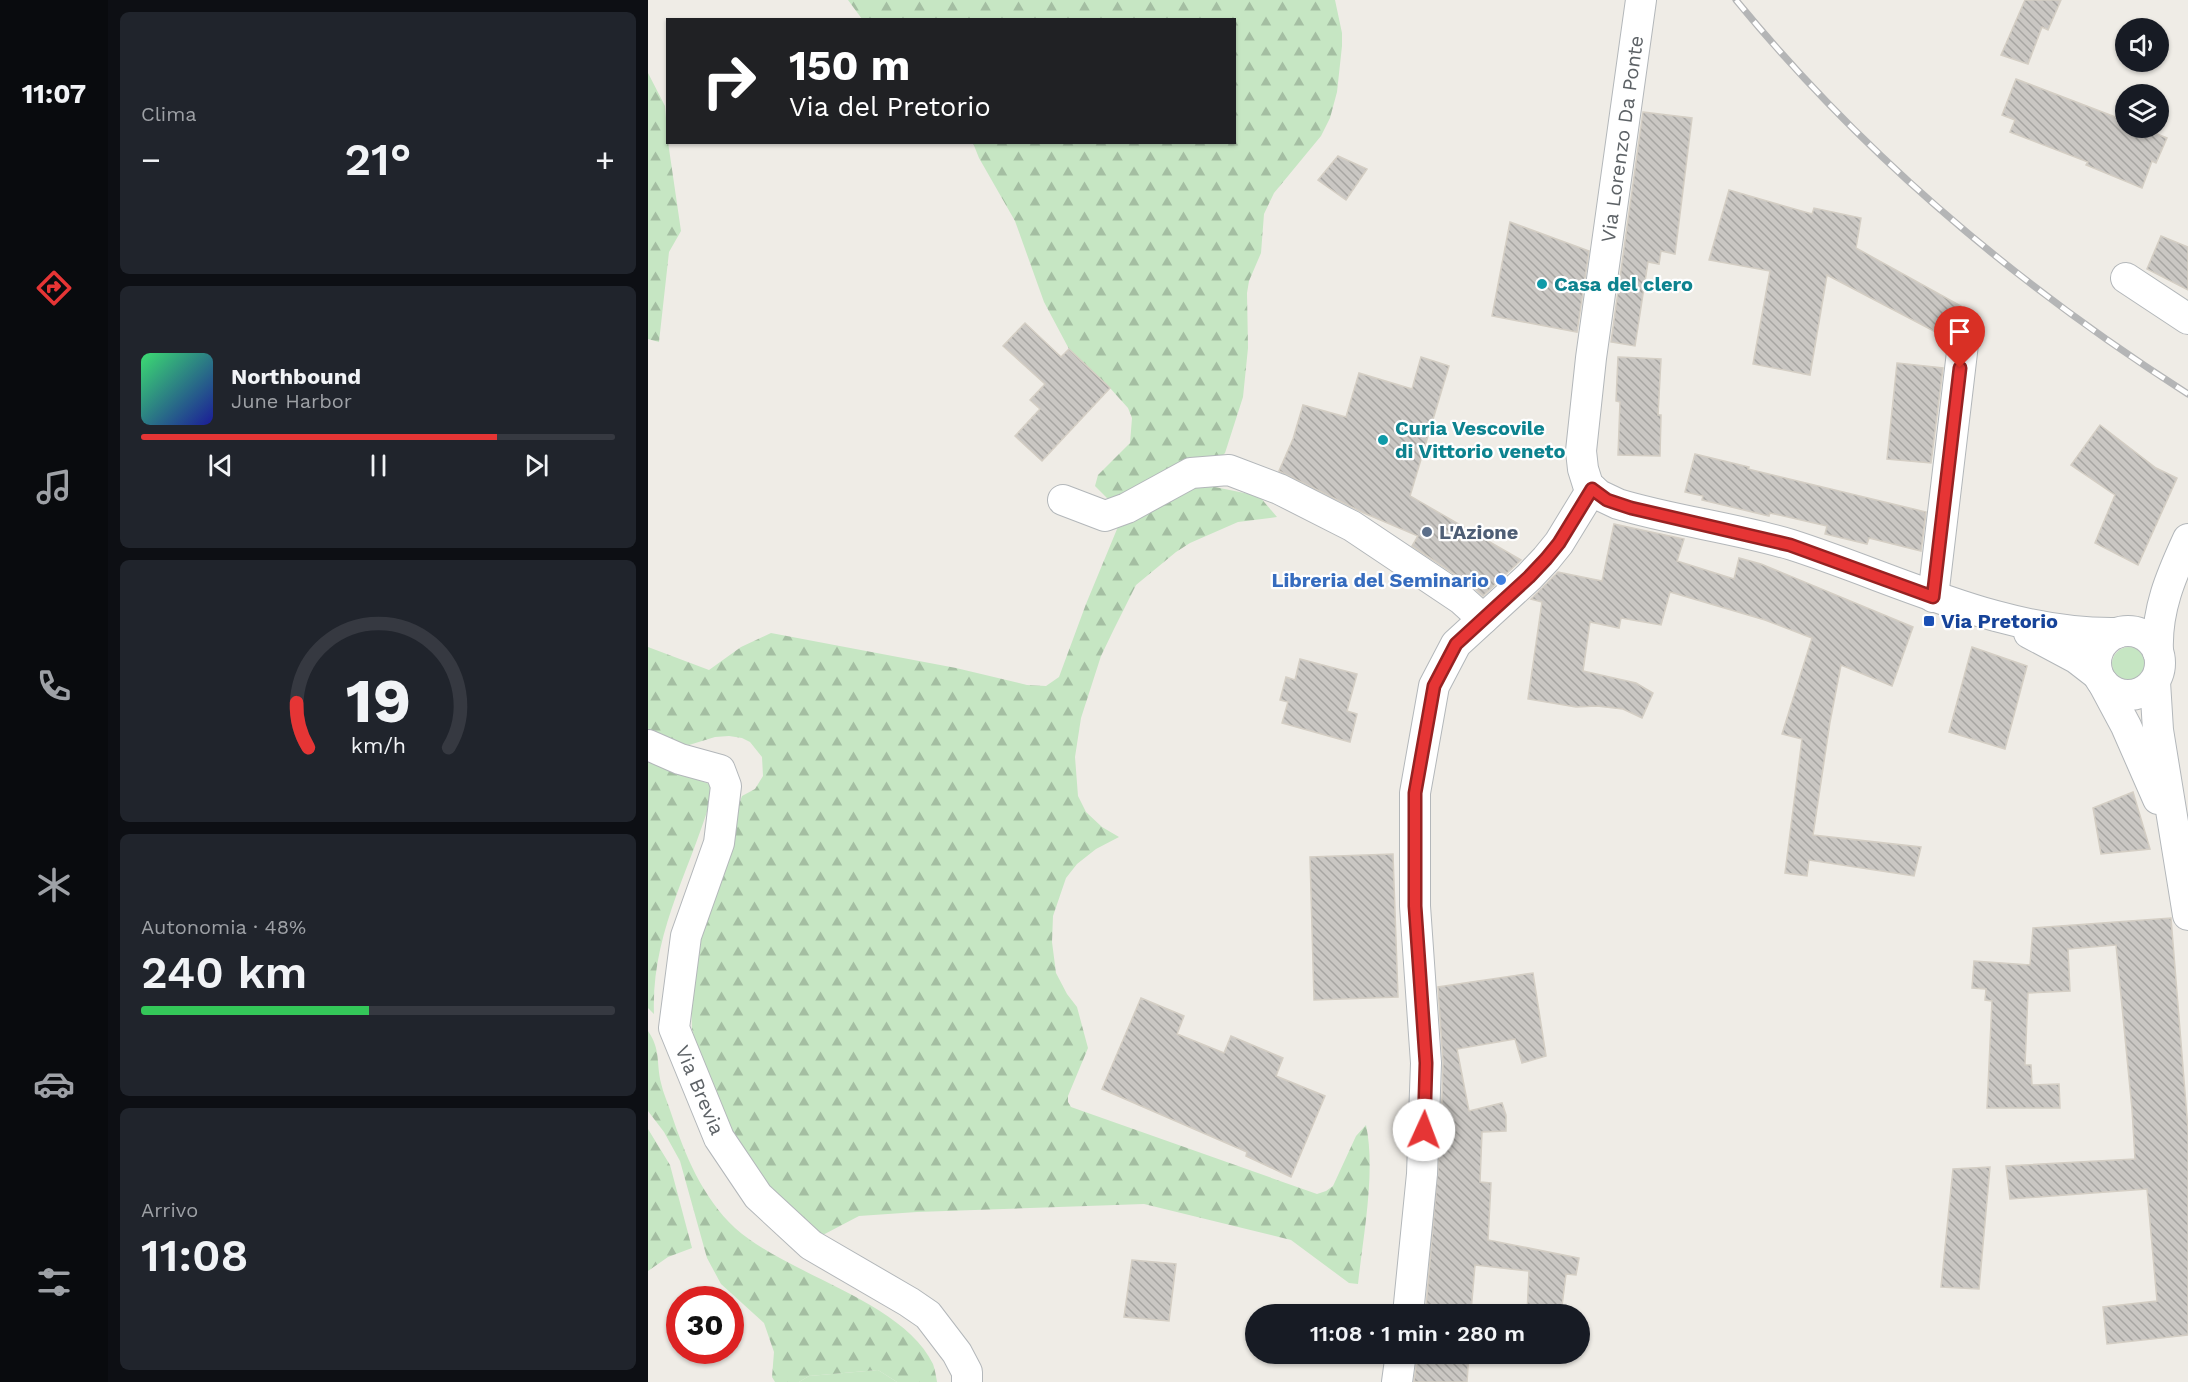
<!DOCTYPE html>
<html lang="it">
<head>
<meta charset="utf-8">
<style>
	:root { --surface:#171b24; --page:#20242c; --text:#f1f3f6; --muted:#9ea1a6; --line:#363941; --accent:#e63535 }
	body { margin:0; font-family:"Work Sans",sans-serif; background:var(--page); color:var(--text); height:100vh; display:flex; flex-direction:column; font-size:22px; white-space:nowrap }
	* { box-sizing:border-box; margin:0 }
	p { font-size:20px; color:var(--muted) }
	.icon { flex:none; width:33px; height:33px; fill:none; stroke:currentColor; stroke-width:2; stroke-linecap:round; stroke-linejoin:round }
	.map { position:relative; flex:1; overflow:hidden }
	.side { display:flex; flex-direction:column; gap:12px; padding:12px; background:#0d0f14; width:540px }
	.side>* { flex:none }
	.top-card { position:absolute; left:18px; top:18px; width:570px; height:126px; border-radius:0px; box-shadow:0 2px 4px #0004; background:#202124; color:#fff; overflow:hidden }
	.buttons { position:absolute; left:1467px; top:18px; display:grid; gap:12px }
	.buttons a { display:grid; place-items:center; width:54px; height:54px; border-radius:50%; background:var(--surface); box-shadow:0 2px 4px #0004; font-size:30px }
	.speed { position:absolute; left:18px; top:1286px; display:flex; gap:12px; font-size:30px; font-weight:700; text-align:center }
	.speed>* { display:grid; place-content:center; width:78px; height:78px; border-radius:50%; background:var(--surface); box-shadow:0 2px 4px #0004; line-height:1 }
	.speed .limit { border:9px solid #d22; background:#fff; color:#111 }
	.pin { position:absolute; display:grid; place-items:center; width:51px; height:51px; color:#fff; margin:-62px -26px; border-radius:50% 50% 50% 0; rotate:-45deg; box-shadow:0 0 6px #0007 }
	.pin .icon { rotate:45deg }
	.me { position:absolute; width:66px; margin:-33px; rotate:2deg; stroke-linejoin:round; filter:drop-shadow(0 0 4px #0008) }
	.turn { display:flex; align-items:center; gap:21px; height:126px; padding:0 24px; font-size:27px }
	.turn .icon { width:78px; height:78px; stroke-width:2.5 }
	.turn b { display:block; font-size:42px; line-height:51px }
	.big { font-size:45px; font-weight:600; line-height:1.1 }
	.side .tile { flex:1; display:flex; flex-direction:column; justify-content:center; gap:9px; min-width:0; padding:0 21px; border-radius:9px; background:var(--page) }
	.side .dial { align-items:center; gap:0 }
	.dial svg { height:156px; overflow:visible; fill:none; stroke:var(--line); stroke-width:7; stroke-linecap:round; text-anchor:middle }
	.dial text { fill:var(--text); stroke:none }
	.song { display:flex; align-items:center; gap:18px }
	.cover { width:72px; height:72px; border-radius:9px; background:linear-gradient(135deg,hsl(140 70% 55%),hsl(240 70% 35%)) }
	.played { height:6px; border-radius:3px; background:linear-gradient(90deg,var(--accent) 75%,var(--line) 75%) }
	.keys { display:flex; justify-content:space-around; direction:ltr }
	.heat { display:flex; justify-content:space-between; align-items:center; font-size:33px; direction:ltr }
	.charge { height:9px; border-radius:4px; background:linear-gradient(90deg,#34c759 48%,var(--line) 0) }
	.trip { position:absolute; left:597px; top:1304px; width:345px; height:60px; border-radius:30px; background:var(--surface); box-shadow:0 2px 4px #0004; font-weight:600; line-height:60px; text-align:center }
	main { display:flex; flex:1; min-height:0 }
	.tab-bar { display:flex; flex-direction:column; width:108px; justify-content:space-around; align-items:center; background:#090b0e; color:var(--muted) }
	.tab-bar .icon { width:42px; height:42px }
	.tab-bar .current { color:var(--accent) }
	.tab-bar b { font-size:27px; color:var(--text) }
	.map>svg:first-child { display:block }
	.green { fill:#c6e6c3 }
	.forest { fill:url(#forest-firs) }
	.building { fill:url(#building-back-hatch); stroke:#d4cec4; stroke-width:1.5 }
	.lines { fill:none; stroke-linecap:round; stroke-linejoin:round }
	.minor-casing { stroke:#b3b7ba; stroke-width:32 }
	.minor { stroke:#fff; stroke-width:30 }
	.rail-casing { stroke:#b4b5b6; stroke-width:7 }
	.rail { stroke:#fff; stroke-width:4.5; stroke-dasharray:14; stroke-linecap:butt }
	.route-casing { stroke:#962222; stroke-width:15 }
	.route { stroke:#e63535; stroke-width:10 }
	.culture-dot { fill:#0f9aa8; stroke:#fff; stroke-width:2 }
	.service-dot { fill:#5c6f8a; stroke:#fff; stroke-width:2 }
	.shop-dot { fill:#3f7fe0; stroke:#fff; stroke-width:2 }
	.transit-dot { fill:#1a4fb4; stroke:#fff; stroke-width:2 }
	.labels { text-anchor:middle; stroke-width:4.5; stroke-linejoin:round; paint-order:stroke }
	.street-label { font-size:20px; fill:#5d6266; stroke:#fff }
	.culture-label { font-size:20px; font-weight:bold; fill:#0d838f; stroke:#fff; text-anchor:start }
	.service-label { font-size:20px; font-weight:bold; fill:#4e5e75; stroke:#fff; text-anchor:start }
	.shop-label { font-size:20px; font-weight:bold; fill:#366cbe; stroke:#fff; text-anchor:end }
	.transit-label { font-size:20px; font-weight:bold; fill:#164399; stroke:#fff; text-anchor:start }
</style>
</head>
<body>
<main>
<nav class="tab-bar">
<b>11:07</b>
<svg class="icon current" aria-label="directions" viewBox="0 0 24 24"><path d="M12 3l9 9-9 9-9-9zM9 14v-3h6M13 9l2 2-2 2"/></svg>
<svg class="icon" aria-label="music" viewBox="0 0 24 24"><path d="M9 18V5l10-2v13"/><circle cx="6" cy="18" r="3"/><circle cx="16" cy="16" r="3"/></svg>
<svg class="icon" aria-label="phone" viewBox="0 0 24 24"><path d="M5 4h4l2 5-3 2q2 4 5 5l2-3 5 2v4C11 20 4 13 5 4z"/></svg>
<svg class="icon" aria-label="climate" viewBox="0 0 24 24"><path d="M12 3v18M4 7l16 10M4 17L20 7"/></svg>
<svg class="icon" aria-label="car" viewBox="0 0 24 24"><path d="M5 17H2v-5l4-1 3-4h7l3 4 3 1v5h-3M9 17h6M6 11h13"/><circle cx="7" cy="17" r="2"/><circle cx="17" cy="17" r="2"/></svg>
<svg class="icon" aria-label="filters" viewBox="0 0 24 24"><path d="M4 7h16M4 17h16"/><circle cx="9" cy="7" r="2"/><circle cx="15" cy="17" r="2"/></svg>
</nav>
<section class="side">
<div class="tile"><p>Clima</p>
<div class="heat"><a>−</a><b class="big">21°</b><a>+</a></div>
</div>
<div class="tile">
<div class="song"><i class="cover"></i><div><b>Northbound</b><p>June Harbor</p></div></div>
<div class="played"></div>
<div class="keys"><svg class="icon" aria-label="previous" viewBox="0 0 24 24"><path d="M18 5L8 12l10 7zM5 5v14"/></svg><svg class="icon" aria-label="pause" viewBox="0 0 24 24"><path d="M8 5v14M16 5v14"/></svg><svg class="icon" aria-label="next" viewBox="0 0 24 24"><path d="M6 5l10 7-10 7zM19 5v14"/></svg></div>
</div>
<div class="tile dial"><svg viewBox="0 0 100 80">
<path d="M14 69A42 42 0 1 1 86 69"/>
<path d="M14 69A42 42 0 0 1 8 46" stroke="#e63535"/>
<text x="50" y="56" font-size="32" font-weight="700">19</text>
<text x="50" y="72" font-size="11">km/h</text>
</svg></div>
<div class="tile"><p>Autonomia · 48%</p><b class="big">240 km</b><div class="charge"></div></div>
<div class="tile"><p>Arrivo</p><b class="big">11:08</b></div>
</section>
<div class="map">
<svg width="1540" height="1382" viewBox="0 0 1540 1382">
	<defs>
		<pattern id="forest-firs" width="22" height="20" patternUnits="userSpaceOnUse" patternTransform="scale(1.5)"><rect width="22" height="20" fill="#c6e6c3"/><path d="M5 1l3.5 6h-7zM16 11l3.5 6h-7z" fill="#a4bea2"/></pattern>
		<pattern id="building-back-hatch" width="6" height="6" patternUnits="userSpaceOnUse" patternTransform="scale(1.5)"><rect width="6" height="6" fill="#cac7c3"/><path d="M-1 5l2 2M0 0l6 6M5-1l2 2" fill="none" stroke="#a7a5a2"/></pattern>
	</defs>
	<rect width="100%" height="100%" fill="#efece6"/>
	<!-- green -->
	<g class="green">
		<circle cx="1481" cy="664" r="17"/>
		<polygon points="230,1370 249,1382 151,1382 161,1376"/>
	</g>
	<!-- forest -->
	<g class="forest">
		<polygon points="200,0 687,0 694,33 694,46 689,92 682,118 673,136 626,193 616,214 613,253 601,281 599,293 600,348 595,397 577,453 571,459 465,502 459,498 447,486 450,475 482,443 484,418 480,408 462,388 421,349 396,302 367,221 331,158 325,143 586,142 586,20 214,19"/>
		<polygon points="0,73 17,106 20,142 33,231 21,252 11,342 0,339"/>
		<path d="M562,486L611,496L629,517L590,522L542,543L528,552L488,585L466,629L453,656L433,718L427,757L430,796L438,812L454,827L471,837L448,849L429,864L418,878L405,916L404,942L408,973L419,994L429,1007L440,1048L420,1096V1102L423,1107L669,1194L678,1191L685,1186L708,1136L718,1125C728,1172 715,1236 710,1284L701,1283L643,1240L496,1204L269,1212L211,1216L171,1237L98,1166L58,1077L44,1029L43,1000L47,958L69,864L94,796L107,789L115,776L114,757L102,742L94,738L81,736L67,737L41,745L18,741L0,732V647L61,670L93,647L123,633L308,668L379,685L398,686L411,677L438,604L474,517L547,487Z"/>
		<path d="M0,761L64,785L66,788C45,867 3,930 6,1014L0,1008Z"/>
		<path d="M0,1031C13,1050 8,1062 13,1083C15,1093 20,1103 23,1113C37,1155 54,1197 87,1228C139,1275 254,1300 285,1364C287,1370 288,1376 289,1382H249L230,1370L161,1376L151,1382H127L124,1377L126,1352L116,1323L73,1284L59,1258L32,1161L16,1132L0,1111Z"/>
		<polygon points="0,1129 22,1165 44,1248 20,1257 0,1271"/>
	</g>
	<!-- building -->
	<g class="building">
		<polygon points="1377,0 1413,0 1400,30 1394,27 1380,64 1353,55"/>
		<polygon points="1368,79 1478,121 1478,128 1494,128 1519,138 1508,163 1504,161 1494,188 1438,165 1440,162 1362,132 1367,120 1354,115"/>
		<polygon points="995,112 1044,118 1027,254 1013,251 1011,264 1000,262 987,346 963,342"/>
		<polygon points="690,156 719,169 698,200 670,180"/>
		<polygon points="1081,190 1164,214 1166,208 1213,218 1208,248 1313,306 1299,338 1179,275 1162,375 1105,364 1122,271 1061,260"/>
		<polygon points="862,222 941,251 929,332 844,316"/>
		<polygon points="1513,236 1540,247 1540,290 1499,269"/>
		<polygon points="377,323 413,357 421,349 462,388 394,461 367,436 392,409 382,400 397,384 355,346"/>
		<polygon points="773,357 801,366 762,496 873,560 835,596 823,585 764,546 770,536 716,513 631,471 645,439 655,405 698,417 711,373 764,389"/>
		<polygon points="970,357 1013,359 1010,415 1013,415 1012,456 970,455 972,402 968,401"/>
		<polygon points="1249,363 1295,368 1283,463 1239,459"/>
		<polygon points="1452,425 1508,468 1529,478 1490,565 1447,543 1467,495 1423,465"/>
		<polygon points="1047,454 1101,467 1100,469 1278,512 1273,551 1221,538 1219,544 1177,534 1179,526 1122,513 1121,516 1054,500 1055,496 1037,492"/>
		<polygon points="966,524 1036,539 1029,561 1086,579 1091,558 1113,564 1265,627 1244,686 1193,665 1182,722 1165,835 1273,847 1266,876 1161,860 1159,876 1137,873 1154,739 1134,734 1164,638 1117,620 1022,592 1013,625 973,618 971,628 942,622 935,671 988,683 1005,693 994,718 975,709 949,706 928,707 880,699 894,602 883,599 910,572 954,581"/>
		<polygon points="1324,647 1379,666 1357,749 1301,732"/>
		<polygon points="652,659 709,674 699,711 709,714 702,742 634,723 640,702 632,700 638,677 647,680"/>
		<polygon points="1485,792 1502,849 1453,854 1445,808"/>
		<polygon points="745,854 750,997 666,1000 662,857"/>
		<polygon points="1523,918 1540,1130 1540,1335 1459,1344 1455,1307 1509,1301 1499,1189 1362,1199 1358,1166 1487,1159 1484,1109 1468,945 1420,949 1422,991 1380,993 1377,1065 1383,1065 1384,1085 1411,1084 1412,1108 1339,1108 1344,1001 1337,1000 1338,989 1324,988 1326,961 1382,965 1385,928"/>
		<polygon points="885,973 898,1056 874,1063 867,1039 809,1049 821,1111 854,1103 858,1115 858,1131 834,1132 832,1182 843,1183 840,1240 931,1258 928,1275 918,1274 913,1314 879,1314 881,1271 827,1265 823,1312 778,1307 793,1134 795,1062 790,987"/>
		<polygon points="493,998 536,1016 529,1034 576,1053 583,1036 635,1058 628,1076 677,1096 643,1177 598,1156 599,1152 454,1089"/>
		<polygon points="1342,1167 1331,1289 1293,1287 1305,1169"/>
		<polygon points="484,1260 528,1264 521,1321 476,1317"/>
		<polygon points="770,1353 821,1353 819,1382 766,1382"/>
	</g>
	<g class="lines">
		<defs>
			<g id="minor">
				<path d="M993,0L943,358L933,451L935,469L940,485L951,495L970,504C1026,521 1088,528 1144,545C1250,579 1355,635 1469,633"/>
				<polyline points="1478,278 1540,319"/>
				<polyline points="415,500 457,516 479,508 543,473 581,470 631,489 704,526 813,599 835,619"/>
				<polyline points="1285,597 1315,344"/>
				<circle cx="1480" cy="663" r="32"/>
				<polyline points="1381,633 1428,658 1450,675"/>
				<path d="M1510,652C1508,610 1523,576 1540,539"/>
				<polyline points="1507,682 1510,730 1540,915"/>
				<polyline points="1455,683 1478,726 1510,799"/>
				<polyline points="0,745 32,759 72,770 78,786 71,843 38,936 26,1028 71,1138 110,1196 163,1245 261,1302 280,1315 309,1353 319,1372 319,1382"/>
				<polyline points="760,1314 774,1174 778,1063 767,906 767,793 786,686 808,644 881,577 898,559 911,543 944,489"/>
				<polyline points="749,1382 753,1353"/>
			</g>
		</defs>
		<!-- minor casing -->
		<use href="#minor" class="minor-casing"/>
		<!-- minor -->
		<use href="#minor" class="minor"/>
		<defs>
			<path id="rail" d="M1088,0C1215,155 1371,286 1540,394"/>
		</defs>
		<!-- rail casing -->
		<use href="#rail" class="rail-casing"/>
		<!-- rail -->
		<use href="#rail" class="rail"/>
	</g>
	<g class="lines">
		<defs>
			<polyline id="route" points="776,1130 778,1063 767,906 767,793 786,686 808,644 881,577 898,559 911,543 944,489 959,500 983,508 1142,545 1285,597 1312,368"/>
		</defs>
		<!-- route casing -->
		<use href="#route" class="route-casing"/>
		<!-- route -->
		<use href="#route" class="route"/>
	</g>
	<!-- markers -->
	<g class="culture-dot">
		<circle cx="894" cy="284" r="6"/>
		<circle cx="735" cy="440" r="6"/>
	</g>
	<circle class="service-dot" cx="779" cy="532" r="6"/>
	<circle class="shop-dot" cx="853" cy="580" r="6"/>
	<rect class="transit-dot" x="1275" y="615" width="12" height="12" rx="3"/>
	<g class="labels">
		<!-- street labels -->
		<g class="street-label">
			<text transform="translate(974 139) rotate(-82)" y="7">Via Lorenzo Da Ponte</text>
			<text transform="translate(52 1090) rotate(67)" y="7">Via Brevia</text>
		</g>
		<!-- culture labels -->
		<g class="culture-label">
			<text x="906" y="291">Casa del clero</text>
			<text x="747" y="435">Curia Vescovile<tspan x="747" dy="23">di Vittorio veneto</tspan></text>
		</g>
		<!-- service labels -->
		<g class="service-label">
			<text x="791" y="539">L'Azione</text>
		</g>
		<!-- shop labels -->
		<g class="shop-label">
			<text x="841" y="587">Libreria del Seminario</text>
		</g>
		<!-- transit labels -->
		<g class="transit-label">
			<text x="1293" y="628">Via Pretorio</text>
		</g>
	</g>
</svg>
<div class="buttons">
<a><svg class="icon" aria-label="sound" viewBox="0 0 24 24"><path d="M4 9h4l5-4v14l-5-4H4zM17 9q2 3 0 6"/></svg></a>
<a><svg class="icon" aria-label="layers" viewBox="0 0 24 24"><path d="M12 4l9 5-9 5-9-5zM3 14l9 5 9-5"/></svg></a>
</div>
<div class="speed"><div class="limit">30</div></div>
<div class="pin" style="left:1312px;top:368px;background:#d93025"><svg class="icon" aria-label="arrive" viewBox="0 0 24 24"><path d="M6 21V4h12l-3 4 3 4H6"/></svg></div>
<svg class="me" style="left:776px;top:1130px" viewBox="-20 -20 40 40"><circle r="19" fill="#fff"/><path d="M0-13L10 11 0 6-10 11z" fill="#e63535"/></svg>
<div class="trip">11:08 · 1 min · 280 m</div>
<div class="top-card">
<div class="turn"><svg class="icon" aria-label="right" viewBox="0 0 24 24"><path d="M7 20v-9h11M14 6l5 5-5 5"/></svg><div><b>150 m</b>Via del Pretorio</div></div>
</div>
</div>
</main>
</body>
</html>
